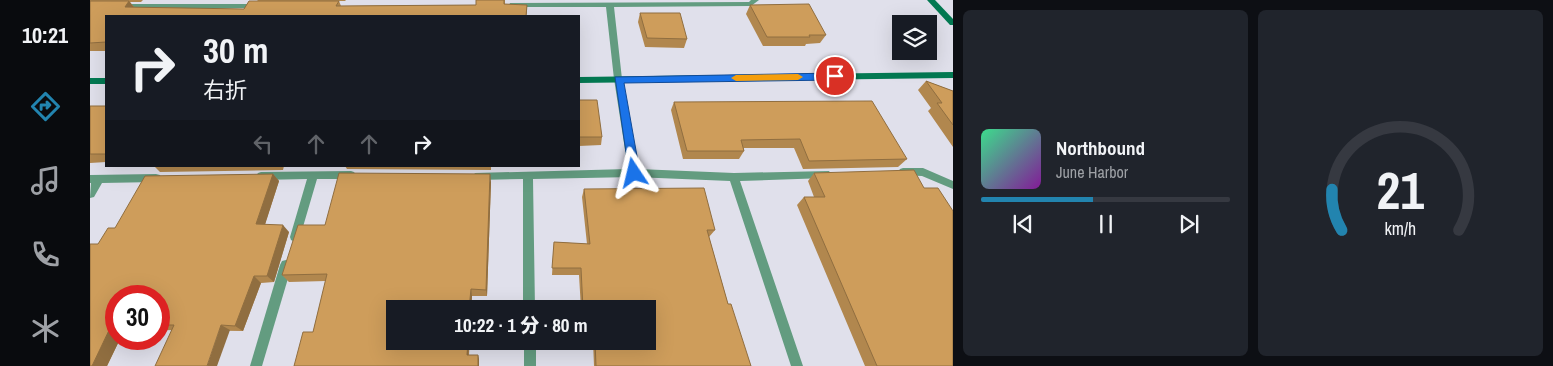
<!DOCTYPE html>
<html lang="ja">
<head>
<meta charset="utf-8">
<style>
	:root { --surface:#171b24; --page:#20242c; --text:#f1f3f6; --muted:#9ea1a6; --line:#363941; --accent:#2284af }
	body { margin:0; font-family:"Archivo Narrow","Noto Sans JP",sans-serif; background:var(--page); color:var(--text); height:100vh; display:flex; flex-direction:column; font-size:19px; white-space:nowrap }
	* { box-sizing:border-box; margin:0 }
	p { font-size:16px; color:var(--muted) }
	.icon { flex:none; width:28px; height:28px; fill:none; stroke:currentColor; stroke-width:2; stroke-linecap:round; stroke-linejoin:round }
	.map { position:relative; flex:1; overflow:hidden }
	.side { display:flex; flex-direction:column; gap:10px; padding:10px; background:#0d0f14; width:600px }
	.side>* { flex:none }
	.guide { position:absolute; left:15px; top:15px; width:475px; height:152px; border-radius:0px; box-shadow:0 5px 20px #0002; background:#171b24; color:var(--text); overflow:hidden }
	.controls { position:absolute; left:802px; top:15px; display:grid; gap:10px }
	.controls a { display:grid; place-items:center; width:45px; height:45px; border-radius:0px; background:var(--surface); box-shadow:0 5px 20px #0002; font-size:25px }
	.speed { position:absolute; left:15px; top:285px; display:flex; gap:10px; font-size:25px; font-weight:700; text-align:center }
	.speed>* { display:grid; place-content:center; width:65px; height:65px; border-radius:50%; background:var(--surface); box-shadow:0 5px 20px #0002; line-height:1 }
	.speed .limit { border:8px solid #d22; background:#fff; color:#111 }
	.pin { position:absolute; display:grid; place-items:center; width:42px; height:42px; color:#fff; margin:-21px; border:2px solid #fff; border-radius:50%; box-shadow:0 1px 5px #0007 }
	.me { position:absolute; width:55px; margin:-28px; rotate:350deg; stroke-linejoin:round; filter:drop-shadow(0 0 4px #0008) }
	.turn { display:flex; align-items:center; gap:18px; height:105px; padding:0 15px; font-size:22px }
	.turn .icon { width:65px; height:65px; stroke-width:2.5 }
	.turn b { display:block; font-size:35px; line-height:42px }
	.lanes { display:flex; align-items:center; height:48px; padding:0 15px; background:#0003; justify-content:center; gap:25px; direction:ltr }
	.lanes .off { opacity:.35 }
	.side .widget { flex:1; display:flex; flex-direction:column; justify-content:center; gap:8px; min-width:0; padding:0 18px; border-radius:8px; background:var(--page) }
	.side .dial { align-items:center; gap:0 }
	.dial svg { height:130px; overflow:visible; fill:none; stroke:var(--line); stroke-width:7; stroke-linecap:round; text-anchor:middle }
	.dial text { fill:var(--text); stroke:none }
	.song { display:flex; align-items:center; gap:15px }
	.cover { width:60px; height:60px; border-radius:8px; background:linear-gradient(135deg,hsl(150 70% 55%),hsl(290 70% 35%)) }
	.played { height:5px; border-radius:2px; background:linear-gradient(90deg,var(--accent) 45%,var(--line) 45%) }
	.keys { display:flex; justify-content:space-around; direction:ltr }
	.side .tiles { flex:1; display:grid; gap:10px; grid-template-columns:repeat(2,1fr) }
	.trip { position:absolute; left:296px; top:300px; width:270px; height:50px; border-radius:0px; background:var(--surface); box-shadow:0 5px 20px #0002; font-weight:800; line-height:50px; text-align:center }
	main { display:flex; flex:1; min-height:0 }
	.tabs { display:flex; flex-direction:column; width:90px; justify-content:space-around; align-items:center; background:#090b0e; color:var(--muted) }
	.tabs .icon { width:35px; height:35px }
	.tabs .on { color:var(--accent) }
	.tabs b { font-size:22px; color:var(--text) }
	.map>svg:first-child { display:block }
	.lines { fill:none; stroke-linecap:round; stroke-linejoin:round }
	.street { fill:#639c80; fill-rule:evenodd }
	.secondary { fill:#037952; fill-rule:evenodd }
	.wall { fill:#b1874e }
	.shaded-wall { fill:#906e40 }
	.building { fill:#ce9d5b; stroke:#906e40 }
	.route { fill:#1a73e8; stroke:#114b97 }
	.slow { fill:#f59e0b }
</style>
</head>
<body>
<main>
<nav class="tabs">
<b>10:21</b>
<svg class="icon on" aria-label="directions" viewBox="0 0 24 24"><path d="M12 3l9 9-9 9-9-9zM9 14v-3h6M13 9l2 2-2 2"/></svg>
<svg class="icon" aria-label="music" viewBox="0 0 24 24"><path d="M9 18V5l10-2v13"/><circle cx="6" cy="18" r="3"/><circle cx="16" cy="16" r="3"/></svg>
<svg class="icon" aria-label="phone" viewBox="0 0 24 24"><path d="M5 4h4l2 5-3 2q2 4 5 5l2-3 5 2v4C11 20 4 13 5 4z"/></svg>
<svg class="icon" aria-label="climate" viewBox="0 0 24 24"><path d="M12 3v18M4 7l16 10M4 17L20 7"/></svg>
</nav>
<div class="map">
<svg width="863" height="366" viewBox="0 0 863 366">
	<rect width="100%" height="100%" fill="#e0e0eb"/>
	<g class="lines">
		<!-- street -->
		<g class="street">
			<polygon points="661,0 669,0 661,6 524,7 532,79 548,169 644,173 739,171 741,174 739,177 736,178 650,181 713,366 701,366 640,181 544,177 443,179 445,309 433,309 433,179 388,180 385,179 383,176 385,173 538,169 524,79 516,7 423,7 419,5 420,3 659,2"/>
			<polygon points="28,4 169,4 173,6 169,8 28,8"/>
			<polygon points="813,168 833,168 863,181 863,189 832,176 810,175 808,172 810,169"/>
			<polygon points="261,171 264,172 266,175 264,178 261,179 227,179 210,237 209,240 205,242 201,240 200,237 217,179 171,180 168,179 166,176 168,173 171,172"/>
			<polygon points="66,174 70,175 71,178 70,181 66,182 12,183 4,197 0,198 1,183 0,183 0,175"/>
			<polygon points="196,260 200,261 202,265 172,366 160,366 190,265 192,261"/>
			<rect x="434" y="341" width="12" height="25"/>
		</g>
		<!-- secondary -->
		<g class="secondary">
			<polygon points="837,0 845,0 863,19 863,25 860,25"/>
			<polygon points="863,72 863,78 489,83 489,77"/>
			<rect x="0" y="78" width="16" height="6"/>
		</g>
	</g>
	<!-- wall -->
	<g class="wall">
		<polygon points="0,0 53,0 51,2 40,2 44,7 154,9 159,1 168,1 167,0 256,0 255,1 249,1 251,6 386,5 386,0 415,0 415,4 437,5 437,13 436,16 16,16 16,51 0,51"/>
		<polygon points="660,5 736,35 730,43 716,44 715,46 673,46 656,14"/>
		<polygon points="550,13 597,39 594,48 555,47 548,22"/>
		<polygon points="836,81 863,91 863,147 838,111 841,108 828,90"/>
		<polygon points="489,100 512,137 511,145 489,146"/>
		<polygon points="584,102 817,159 808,167 713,169 704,148 654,148 654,151 649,159 593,159 581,110"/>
		<polygon points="0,106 16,106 16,162 0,163"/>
		<polygon points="64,166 194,166 193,170 70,172"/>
		<polygon points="255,166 401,166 401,170 257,169"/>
		<polygon points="724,173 834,188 863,366 775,366 707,205 714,197 724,197 718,181"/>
		<polygon points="183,174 189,181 175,224 199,232 184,282 171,283 153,331 69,330 69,296 26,296 26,339 30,339 17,366 0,366 8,244 25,228"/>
		<polygon points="401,182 397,296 382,296 379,355 388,355 389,360 389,366 204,366 223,332 236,281 199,282 192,275 235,225"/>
		<polygon points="494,189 625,230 619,237 638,304 661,366 504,366 503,341 558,341 558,309 491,309 489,275 462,275 464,242 497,244 492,197"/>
	</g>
	<!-- shaded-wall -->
	<g class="shaded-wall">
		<polygon points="39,1 46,10 35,7"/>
		<polygon points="183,174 189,181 173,231 166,224"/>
		<polygon points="400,174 401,182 397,296 396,290"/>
		<polygon points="193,225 199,232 184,282 177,276"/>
		<polygon points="164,276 171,283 153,331 145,326"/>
		<polygon points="381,289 382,296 381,309 379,309"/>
		<polygon points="22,324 26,326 26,339 30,339 17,366 2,366"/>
		<polygon points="131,325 140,330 127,366 117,366"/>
		<polygon points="378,341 379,341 378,360 377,355"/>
		<polygon points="388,355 389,360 389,366 388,366"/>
	</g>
	<!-- building -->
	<g class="building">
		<polygon points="386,0 414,0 414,4 437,5 436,16 16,16 16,42 0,43 0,1 39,1 35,7 154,9 159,1 249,1 246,6 386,5"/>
		<polygon points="719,4 736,35 719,35 720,37 677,37 660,5"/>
		<polygon points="550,13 590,13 597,39 557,38"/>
		<polygon points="836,81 863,91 863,125 847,103 852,103"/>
		<polygon points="489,100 507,100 512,137 489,137"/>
		<polygon points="782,101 817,159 719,161 710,139 651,140 654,151 597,151 584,102"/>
		<rect x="0" y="106" width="16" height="48"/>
		<polygon points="824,170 834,188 848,188 863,211 863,366 787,366 714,197 735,197 724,173"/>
		<polygon points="249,173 400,174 396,290 381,289 379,309 305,309 305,341 378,341 377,355 388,355 388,366 204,366 213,332 223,332 237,274 192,275 208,225 235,225"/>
		<polygon points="183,174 166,224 193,225 177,276 164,276 145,326 131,325 117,366 65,366 84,325 69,325 69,296 26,296 26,324 22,324 2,366 0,366 0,244 8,244 18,228 25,228 55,176"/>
		<polygon points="614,188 625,230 617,230 638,304 641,304 661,366 506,366 505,341 558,341 558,309 493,309 491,268 462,268 464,242 500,244 494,189"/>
	</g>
	<!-- route -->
	<polygon class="route" points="745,73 750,76 745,80 534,83 550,173 544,177 539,173 525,77"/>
	<!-- slow -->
	<polygon class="slow" points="708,74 713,77 708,80 646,81 641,78 646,75"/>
</svg>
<div class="controls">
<a><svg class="icon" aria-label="layers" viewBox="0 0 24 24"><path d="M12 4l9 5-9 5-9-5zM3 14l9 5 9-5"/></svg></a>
</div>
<div class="speed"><div class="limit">30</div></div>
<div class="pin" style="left:745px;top:76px;background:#d93025"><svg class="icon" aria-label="arrive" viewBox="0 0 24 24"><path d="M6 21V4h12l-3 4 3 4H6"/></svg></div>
<svg class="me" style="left:544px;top:173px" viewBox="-20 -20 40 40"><path d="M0-17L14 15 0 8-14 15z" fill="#1a73e8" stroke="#fff" stroke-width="4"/></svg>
<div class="trip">10:22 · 1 分 · 80 m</div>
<div class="guide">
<div class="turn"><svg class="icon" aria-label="right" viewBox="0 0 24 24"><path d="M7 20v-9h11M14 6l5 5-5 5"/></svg><div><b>30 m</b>右折</div></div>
<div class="lanes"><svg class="icon off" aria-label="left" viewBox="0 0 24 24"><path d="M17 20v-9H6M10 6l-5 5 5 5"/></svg><svg class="icon off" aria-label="ahead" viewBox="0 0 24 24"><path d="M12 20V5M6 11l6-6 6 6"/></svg><svg class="icon off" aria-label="ahead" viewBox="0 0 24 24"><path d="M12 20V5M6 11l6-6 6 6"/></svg><svg class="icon" aria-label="right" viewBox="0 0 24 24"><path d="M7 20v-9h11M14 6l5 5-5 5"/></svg></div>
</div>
</div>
<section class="side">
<div class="tiles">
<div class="widget">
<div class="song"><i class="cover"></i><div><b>Northbound</b><p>June Harbor</p></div></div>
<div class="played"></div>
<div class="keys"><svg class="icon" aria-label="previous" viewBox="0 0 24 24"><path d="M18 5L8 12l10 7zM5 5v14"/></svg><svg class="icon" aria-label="pause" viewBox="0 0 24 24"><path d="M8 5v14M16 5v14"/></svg><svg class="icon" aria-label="next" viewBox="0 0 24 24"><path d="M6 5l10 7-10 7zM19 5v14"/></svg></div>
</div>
<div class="widget dial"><svg viewBox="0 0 100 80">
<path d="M14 69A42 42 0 1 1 86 69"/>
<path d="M14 69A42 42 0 0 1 8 44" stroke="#2284af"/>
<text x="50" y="56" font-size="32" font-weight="700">21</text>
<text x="50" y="72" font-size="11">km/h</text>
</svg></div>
</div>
</section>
</main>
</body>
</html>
